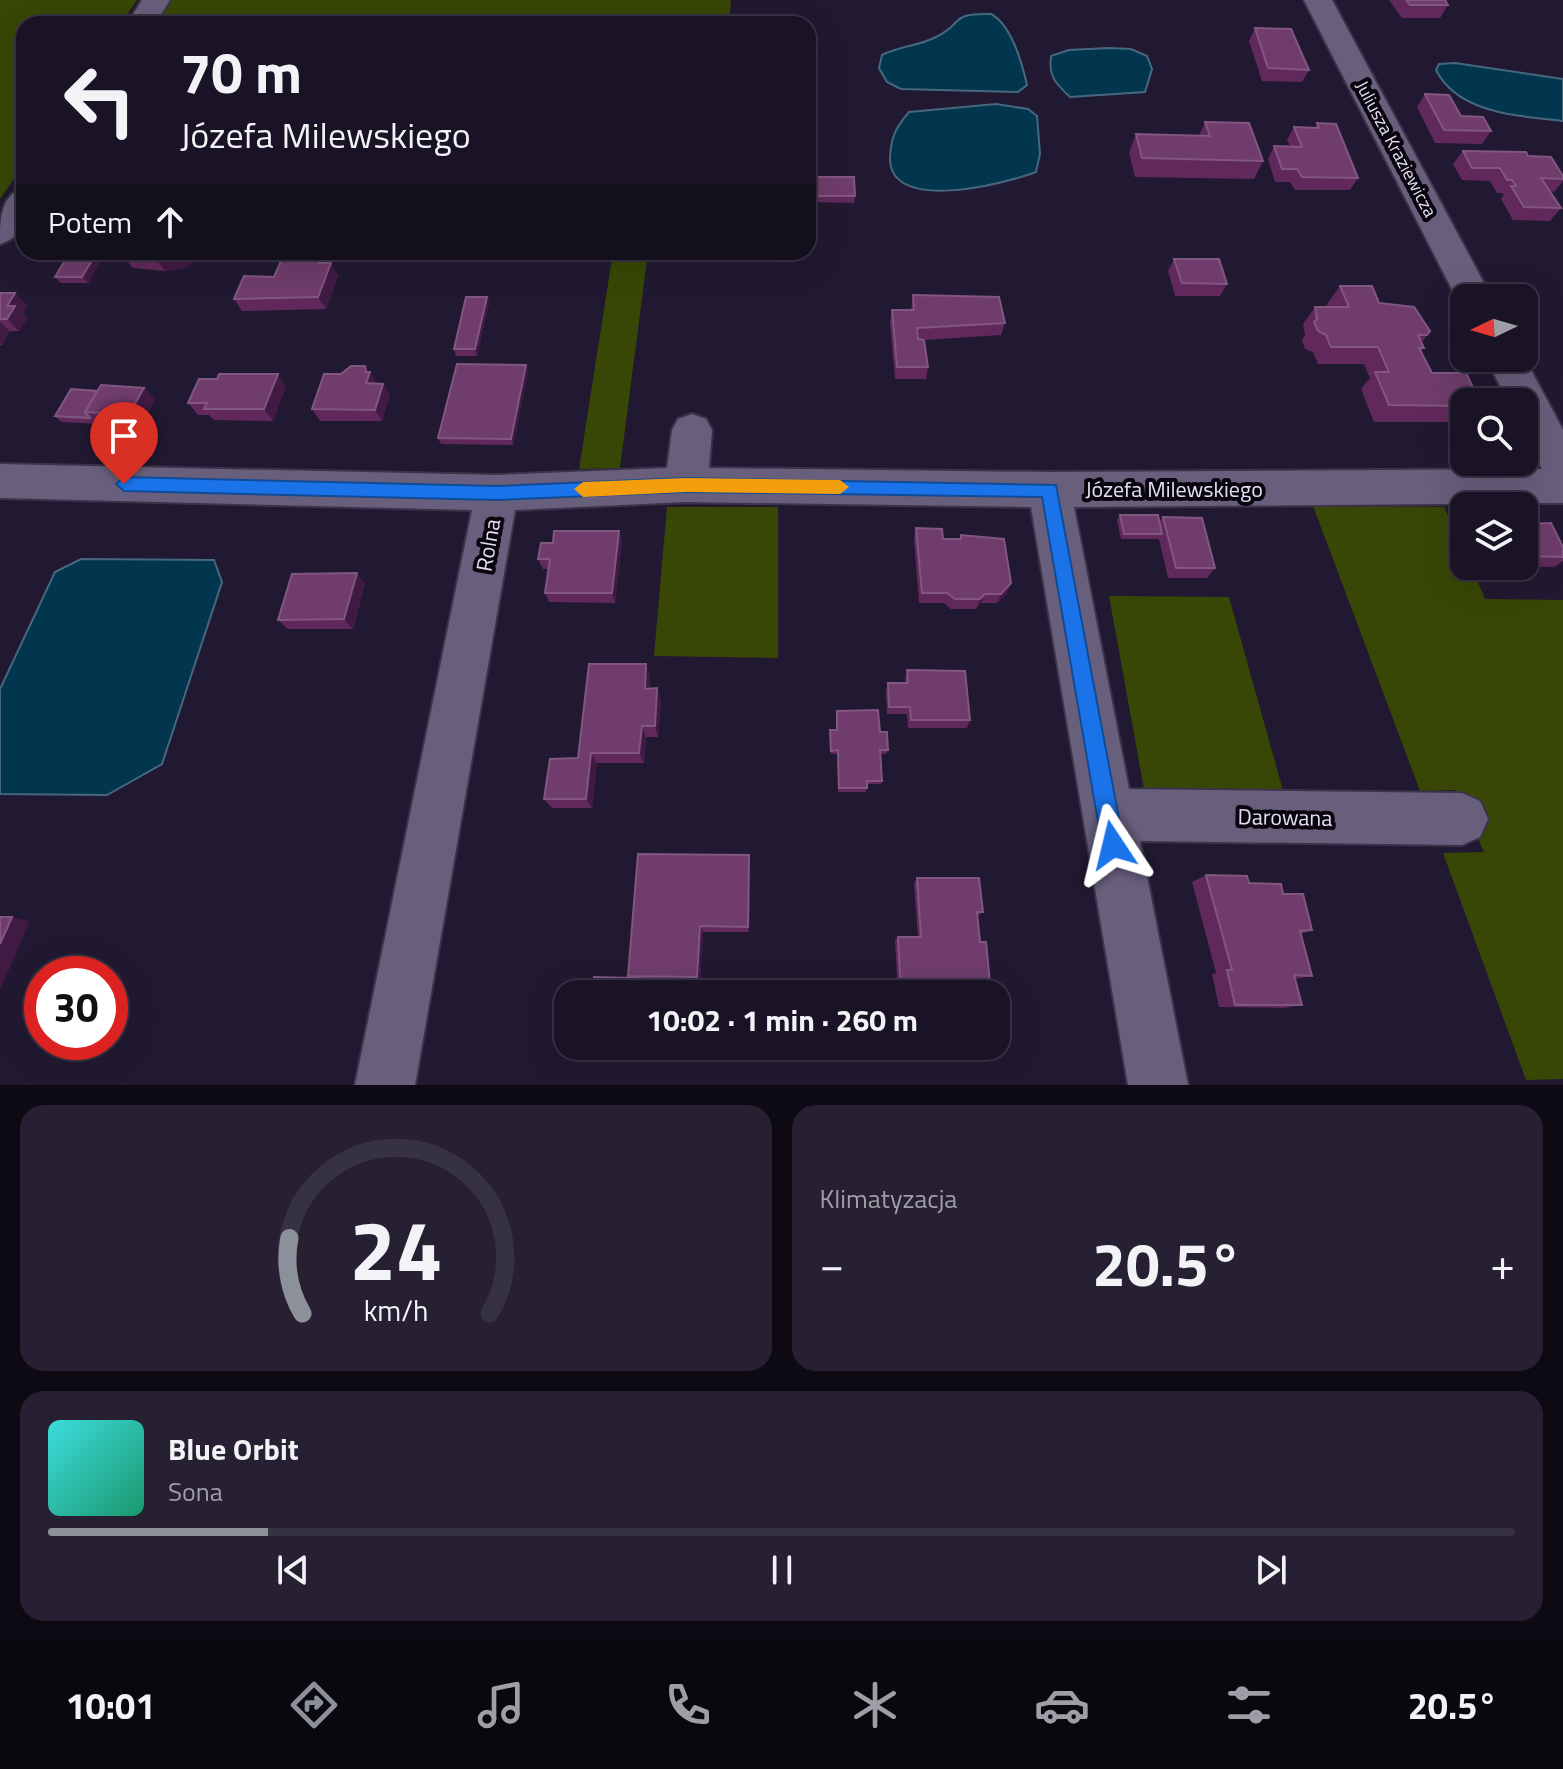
<!DOCTYPE html>
<html lang="pl">
<head>
<meta charset="utf-8">
<style>
	:root { --surface:#191325; --page:#262032; --text:#f1f3f6; --muted:#9f9ea7; --line:#373242; --accent:#8c9099 }
	body { margin:0; font-family:"Titillium Web",sans-serif; background:var(--page); color:var(--text); height:100vh; display:flex; flex-direction:column; font-size:30px; white-space:nowrap }
	* { box-sizing:border-box; margin:0 }
	p { font-size:26px; color:var(--muted) }
	.icon { flex:none; width:44px; height:44px; fill:none; stroke:currentColor; stroke-width:2; stroke-linecap:round; stroke-linejoin:round }
	.map { position:relative; height:1085px; overflow:hidden }
	.sheet { display:flex; flex-direction:column; gap:20px; padding:20px; background:#0e0a14; flex:1 }
	.sheet>* { flex:none }
	.guide { position:absolute; left:16px; top:16px; width:800px; height:244px; border-radius:24px; box-shadow:0 8px 32px #0002,0 0 0 2px var(--line); background:#191325; color:var(--text); overflow:hidden }
	.needle { width:52px; rotate:265deg }
	.fabs { position:absolute; left:1450px; top:284px; display:grid; gap:16px }
	.fabs a { display:grid; place-items:center; width:88px; height:88px; border-radius:16px; background:var(--surface); box-shadow:0 8px 32px #0002,0 0 0 2px var(--line); font-size:40px }
	.speed { position:absolute; left:24px; top:956px; display:flex; gap:16px; font-size:40px; font-weight:700; text-align:center }
	.speed>* { display:grid; place-content:center; width:104px; height:104px; border-radius:50%; background:var(--surface); box-shadow:0 8px 32px #0002,0 0 0 2px var(--line); line-height:1 }
	.speed .limit { border:12px solid #d22; background:#fff; color:#111 }
	.pin { position:absolute; display:grid; place-items:center; width:68px; height:68px; color:#fff; margin:-82px -34px; border-radius:50% 50% 50% 0; rotate:-45deg; box-shadow:0 0 8px #0007 }
	.pin .icon { rotate:45deg }
	.me { position:absolute; width:88px; margin:-44px; rotate:350deg; stroke-linejoin:round; filter:drop-shadow(0 0 6px #0008) }
	.turn { display:flex; align-items:center; gap:28px; height:168px; padding:0 32px; font-size:36px }
	.turn .icon { width:104px; height:104px; stroke-width:2.5 }
	.turn b { display:block; font-size:56px; line-height:68px }
	.then { display:flex; align-items:center; height:76px; padding:0 32px; background:#0003; gap:16px; font-size:30px }
	.big { font-size:60px; font-weight:700; line-height:1.1 }
	.sheet .card { flex:1; display:flex; flex-direction:column; justify-content:center; gap:12px; min-width:0; padding:0 28px; border-radius:24px; background:var(--page) }
	.sheet .dial { align-items:center; gap:0 }
	.dial svg { height:208px; overflow:visible; fill:none; stroke:var(--line); stroke-width:7; stroke-linecap:round; text-anchor:middle }
	.dial text { fill:var(--text); stroke:none }
	.song { display:flex; align-items:center; gap:24px }
	.cover { width:96px; height:96px; border-radius:12px; background:linear-gradient(135deg,hsl(180 70% 55%),hsl(160 70% 35%)) }
	.played { height:8px; border-radius:4px; background:linear-gradient(90deg,var(--accent) 15%,var(--line) 15%) }
	.keys { display:flex; justify-content:space-around; direction:ltr }
	.heat { display:flex; justify-content:space-between; align-items:center; font-size:44px; direction:ltr }
	.sheet .tiles { flex:1; display:grid; gap:20px; grid-template-columns:1fr 1fr }
	.card:last-child { grid-column:span 2 }
	.trip { position:absolute; left:554px; top:980px; width:456px; height:80px; border-radius:24px; background:var(--surface); box-shadow:0 8px 32px #0002,0 0 0 2px var(--line); font-weight:700; line-height:80px; text-align:center }
	.tab-bar { display:flex; height:128px; justify-content:space-around; align-items:center; background:#0a080f; color:var(--muted) }
	.tab-bar .icon { width:56px; height:56px }
	.tab-bar .active { color:var(--accent) }
	.tab-bar b { font-size:36px; color:var(--text) }
	.map>svg:first-child { display:block }
	.green { fill:#384705 }
	.water { fill:#02354e; stroke:#46687f; stroke-width:2 }
	.lines { fill:none; stroke-linecap:round; stroke-linejoin:round }
	.minor-casing { stroke:#3b3448; stroke-width:4 }
	.minor { fill:#685f7c; fill-rule:evenodd }
	.wall { fill:#61295b }
	.shaded-wall { fill:#411a44 }
	.building { fill:#6f3c6b; stroke:#815680; stroke-width:2 }
	.route { fill:#1a73e8; stroke:#114b97; stroke-width:2 }
	.slow { fill:#f59e0b }
	.labels { text-anchor:middle; stroke-width:8; stroke-linejoin:round; paint-order:stroke }
	.far-street-label { font-size:18px; fill:#e4dff0; stroke:#090610 }
	.street-label { font-size:22px; fill:#e4dff0; stroke:#090610 }
</style>
</head>
<body>
<div class="map">
<svg width="1563" height="1085" viewBox="0 0 1563 1085">
	<rect width="100%" height="100%" fill="#211931"/>
	<!-- green -->
	<g class="green">
		<polygon points="0,0 137,0 121,24 24,24 24,164 0,199"/>
		<polygon points="169,0 731,0 729,24 153,24"/>
		<polygon points="613,252 648,252 620,468 579,469"/>
		<polygon points="1313,506 1444,507 1464,551 1464,566 1471,566 1485,599 1563,600 1563,1079 1526,1080 1443,853 1484,852 1456,790 1420,791"/>
		<polygon points="667,507 778,507 778,658 654,656"/>
		<polygon points="1109,596 1229,597 1287,805 1146,800"/>
	</g>
	<!-- water -->
	<g class="water">
		<path d="M991,14C1012,25 1022,63 1027,85L1018,92L901,89L887,82L879,68L882,55C900,46 919,46 936,37C964,24 948,13 991,14Z"/>
		<path d="M1109,48L1131,49L1147,56L1152,69L1145,92L1070,97C1056,84 1048,76 1051,56L1069,50Z"/>
		<path d="M1455,63L1563,79V121C1520,116 1458,114 1436,70L1439,64Z"/>
		<path d="M996,104L1028,109L1037,116L1040,154L1036,172C1004,184 888,214 890,157C891,137 896,127 909,112Z"/>
		<polygon points="81,559 214,560 222,582 162,764 107,795 0,794 0,689 55,572"/>
	</g>
	<g class="lines">
		<defs>
			<g id="minor">
				<polygon points="142,0 170,0 155,24 127,24"/>
				<polygon points="1304,0 1332,0 1492,298 1464,298 1464,308 1461,307"/>
				<path d="M24,188C24,212 28,236 0,244C0,220 0,195 24,188Z"/>
				<polygon points="1524,357 1563,430 1563,503 1074,507 1129,789 1462,793 1480,801 1488,819 1480,837 1462,845 1140,841 1188,1085 1128,1085 1031,507 686,502 515,510 415,1085 355,1085 472,510 0,498 0,464 497,475 667,468 672,430 678,419 692,414 706,419 712,430 709,468 1049,472 1542,469 1524,433 1524,402 1508,402 1486,358"/>
			</g>
		</defs>
		<!-- minor casing -->
		<use href="#minor" class="minor-casing"/>
		<!-- minor -->
		<use href="#minor" class="minor"/>
	</g>
	<!-- wall -->
	<g class="wall">
		<polygon points="1389,0 1445,0 1448,5 1440,18 1402,18"/>
		<polygon points="1255,28 1309,70 1302,82 1262,81 1249,41"/>
		<polygon points="1425,94 1461,116 1491,131 1482,144 1435,143 1417,107"/>
		<polygon points="1205,122 1263,161 1254,179 1135,177 1129,153 1136,134 1199,136"/>
		<polygon points="1317,123 1358,178 1350,190 1295,190 1290,182 1275,182 1268,159 1274,146 1290,146 1287,140 1294,127 1315,128"/>
		<polygon points="1463,151 1528,156 1563,176 1563,181 1554,192 1550,191 1561,208 1550,221 1513,220 1501,199 1504,195 1502,193 1497,193 1490,181 1462,180 1453,164"/>
		<polygon points="813,177 855,196 854,203 813,202"/>
		<polygon points="199,254 186,268 165,271 133,268 123,256"/>
		<polygon points="102,259 88,283 61,283 55,277"/>
		<polygon points="1174,259 1227,284 1220,296 1175,296 1168,271"/>
		<polygon points="331,262 330,263 338,276 326,309 242,311 234,299 274,277"/>
		<polygon points="1340,286 1379,303 1427,335 1422,342 1424,348 1421,352 1432,373 1464,402 1464,422 1374,422 1361,389 1370,378 1364,364 1318,364 1313,352 1305,349 1302,340 1305,335 1303,324 1315,307 1328,307 1327,304"/>
		<polygon points="0,293 27,305 22,313 27,318 19,331 10,331 2,345 0,345"/>
		<polygon points="913,295 1005,323 1001,335 924,340 928,367 926,379 895,379 890,322 892,310 911,310"/>
		<polygon points="489,303 477,356 456,356 454,349"/>
		<polygon points="528,371 513,445 441,444 438,438"/>
		<polygon points="368,372 377,384 390,395 382,421 320,421 312,409 341,374"/>
		<polygon points="286,386 273,421 214,420 209,415 198,415 188,403"/>
		<polygon points="144,388 155,399 140,426 61,422 55,416 97,391"/>
		<polygon points="1120,515 1159,522 1163,517 1215,568 1207,578 1168,578 1159,539 1121,539 1117,520"/>
		<polygon points="1524,524 1563,547 1563,561 1554,567 1503,566 1524,566"/>
		<polygon points="916,528 943,539 959,539 961,535 1011,583 1007,593 997,603 981,603 976,609 951,609 944,603 919,603 914,539"/>
		<polygon points="622,541 615,603 549,602 545,593 548,569 543,569 538,559"/>
		<polygon points="365,583 353,629 288,629 278,620"/>
		<polygon points="907,670 970,720 967,728 908,728 907,714 887,714 886,691 888,683 905,683 905,679"/>
		<polygon points="650,676 650,688 657,688 661,700 658,737 646,737 644,763 597,763 592,808 552,808 544,799 578,758"/>
		<polygon points="837,711 880,732 888,750 886,754 880,754 882,781 881,784 867,784 866,792 838,792 837,754 831,754 830,734 830,730 836,730"/>
		<polygon points="750,862 749,932 703,932 700,980 706,982 630,978 628,976"/>
		<polygon points="1206,875 1249,883 1283,894 1312,930 1300,934 1312,976 1295,979 1302,1005 1284,1008 1219,1007 1212,974 1216,973 1192,882"/>
		<polygon points="917,878 983,912 977,916 980,942 991,994 898,994 895,940 898,937 918,937 914,883"/>
	</g>
	<!-- shaded-wall -->
	<g class="shaded-wall">
		<polygon points="97,252 102,259 88,283 82,277"/>
		<polygon points="181,252 198,252 199,254 186,268 165,271 156,259"/>
		<polygon points="323,252 325,252 331,262 326,276 319,263"/>
		<polygon points="331,263 338,276 326,309 318,297"/>
		<polygon points="15,293 27,305 22,313 27,318 19,331 7,319 7,306"/>
		<polygon points="487,297 489,303 477,356 475,349"/>
		<polygon points="0,322 10,331 2,345 0,343"/>
		<polygon points="526,365 528,371 513,445 511,439"/>
		<polygon points="365,366 370,374 370,372 377,383 366,383"/>
		<polygon points="278,374 286,386 273,421 264,409"/>
		<polygon points="383,384 390,395 382,421 375,410"/>
		<polygon points="144,388 155,399 140,426 129,414"/>
		<polygon points="619,531 622,541 615,603 612,593"/>
		<polygon points="357,573 365,583 353,629 344,619"/>
		<polygon points="1011,583 1007,593 997,603 1001,594"/>
		<polygon points="985,594 981,603 976,609 980,599"/>
		<polygon points="646,664 650,676 649,700 645,689"/>
		<polygon points="657,688 661,700 658,737 655,726"/>
		<polygon points="642,726 646,737 644,763 639,753"/>
		<polygon points="591,753 597,763 592,808 586,799"/>
		<polygon points="749,855 750,862 749,932 748,927"/>
		<polygon points="12,917 30,921 0,990 0,944"/>
		<polygon points="700,926 703,932 700,980 697,977"/>
	</g>
	<!-- building -->
	<g class="building">
		<polygon points="1406,0 1445,0 1448,5 1410,5"/>
		<polygon points="1255,28 1291,29 1309,70 1268,68"/>
		<polygon points="1425,94 1449,95 1461,116 1483,117 1491,131 1444,130"/>
		<polygon points="1205,122 1249,123 1263,161 1142,158 1136,134 1210,136"/>
		<polygon points="1317,123 1336,124 1358,178 1302,177 1297,169 1282,169 1274,146 1302,147 1294,127 1319,128"/>
		<polygon points="1463,151 1526,152 1528,156 1551,157 1563,176 1563,179 1541,178 1561,208 1524,207 1511,186 1516,186 1512,180 1507,180 1500,168 1472,168"/>
		<polygon points="813,177 854,177 855,196 813,196"/>
		<polygon points="70,252 97,252 82,277 55,277"/>
		<polygon points="125,252 181,252 177,256 156,259 123,256"/>
		<polygon points="285,252 323,252 319,263 331,263 318,297 234,299 244,276 274,277"/>
		<polygon points="1174,259 1219,259 1227,284 1182,283"/>
		<polygon points="1340,286 1372,286 1379,303 1414,307 1430,331 1427,335 1418,335 1424,348 1419,348 1432,373 1466,373 1480,402 1464,402 1464,406 1389,405 1375,372 1389,372 1378,347 1331,347 1326,335 1318,331 1314,322 1317,319 1315,307 1349,307"/>
		<polygon points="0,293 15,293 7,306 15,306 7,319 0,319"/>
		<polygon points="913,295 999,297 1005,323 917,328 918,339 924,340 928,367 897,367 892,310 914,310"/>
		<polygon points="466,297 487,297 475,349 454,349"/>
		<polygon points="457,364 526,365 511,439 438,438"/>
		<polygon points="351,366 365,366 366,372 370,372 366,383 383,384 375,410 312,409 324,374 341,374"/>
		<polygon points="219,374 278,374 264,409 204,409 207,403 188,403 199,379 217,379"/>
		<polygon points="101,385 144,388 129,414 85,412"/>
		<polygon points="71,389 97,391 85,412 90,418 55,416"/>
		<polygon points="1120,515 1158,515 1162,534 1124,534"/>
		<polygon points="1163,517 1202,518 1215,568 1176,568"/>
		<polygon points="1551,523 1563,547 1563,557 1524,556 1524,524"/>
		<polygon points="916,528 942,529 943,539 961,539 961,535 1004,539 1011,583 1001,594 985,594 980,599 955,599 947,593 922,593"/>
		<polygon points="554,531 619,531 612,593 545,593 550,559 538,559 541,543 553,543"/>
		<polygon points="357,573 344,619 278,620 292,574"/>
		<polygon points="589,664 646,664 645,689 657,688 655,726 642,726 639,753 591,753 586,799 544,799 550,759 578,758"/>
		<polygon points="907,670 965,671 970,720 911,720 910,707 889,707 888,683 908,683"/>
		<polygon points="878,710 880,732 887,732 888,750 880,750 882,781 867,781 867,788 839,788 838,750 831,751 830,730 837,730 837,711"/>
		<polygon points="638,854 749,855 748,927 700,926 697,977 628,976"/>
		<polygon points="1206,875 1247,876 1249,883 1281,884 1283,894 1303,894 1312,930 1300,931 1312,976 1294,975 1302,1005 1235,1005 1227,970 1232,970"/>
		<polygon points="917,878 979,878 983,912 977,912 980,942 986,942 991,994 901,994 898,937 921,937"/>
		<polygon points="0,917 12,917 0,944"/>
		<polygon points="594,977 704,980 704,994 592,994"/>
	</g>
	<!-- route -->
	<polygon class="route" points="124,477 497,486 686,478 1056,485 1124,845 1121,852 1113,856 1105,852 1102,845 1042,497 686,492 497,500 124,491 116,484"/>
	<!-- slow -->
	<polygon class="slow" points="686,478 840,480 849,487 840,494 686,492 583,497 574,489 583,482"/>
	<g class="labels">
		<!-- far-street labels -->
		<g class="far-street-label">
			<text transform="translate(1396 149) rotate(62)" y="6">Juliusza Kraziewicza</text>
		</g>
		<!-- street labels -->
		<g class="street-label">
			<text x="1174" y="497">Józefa Milewskiego</text>
			<text transform="translate(488 545) rotate(-80)" y="8">Rolna</text>
			<text transform="translate(1285 817) rotate(1)" y="8">Darowana</text>
		</g>
	</g>
</svg>
<div class="fabs">
<a><svg class="needle" viewBox="-14 -14 28 28"><path d="M0-13l5 13h-10z" fill="#e53935"/><path d="M0 13l5-13h-10z" fill="#9f9ea7"/></svg></a>
<a><svg class="icon" aria-label="search" viewBox="0 0 24 24"><circle cx="10" cy="10" r="6"/><path d="M15 15l6 6"/></svg></a>
<a><svg class="icon" aria-label="layers" viewBox="0 0 24 24"><path d="M12 4l9 5-9 5-9-5zM3 14l9 5 9-5"/></svg></a>
</div>
<div class="speed"><div class="limit">30</div></div>
<div class="pin" style="left:124px;top:484px;background:#d93025"><svg class="icon" aria-label="arrive" viewBox="0 0 24 24"><path d="M6 21V4h12l-3 4 3 4H6"/></svg></div>
<svg class="me" style="left:1113px;top:845px" viewBox="-20 -20 40 40"><path d="M0-17L14 15 0 8-14 15z" fill="#1a73e8" stroke="#fff" stroke-width="4"/></svg>
<div class="trip">10:02 · 1 min · 260 m</div>
<div class="guide">
<div class="turn"><svg class="icon" aria-label="left" viewBox="0 0 24 24"><path d="M17 20v-9H6M10 6l-5 5 5 5"/></svg><div><b>70 m</b>Józefa Milewskiego</div></div>
<div class="then">Potem<svg class="icon" aria-label="ahead" viewBox="0 0 24 24"><path d="M12 20V5M6 11l6-6 6 6"/></svg></div>
</div>
</div>
<section class="sheet">
<div class="tiles">
<div class="card dial"><svg viewBox="0 0 100 80">
<path d="M14 69A42 42 0 1 1 86 69"/>
<path d="M14 69A42 42 0 0 1 9 40" stroke="#8c9099"/>
<text x="50" y="56" font-size="32" font-weight="700">24</text>
<text x="50" y="72" font-size="11">km/h</text>
</svg></div>
<div class="card"><p>Klimatyzacja</p>
<div class="heat"><a>−</a><b class="big">20.5°</b><a>+</a></div>
</div>
<div class="card">
<div class="song"><i class="cover"></i><div><b>Blue Orbit</b><p>Sona</p></div></div>
<div class="played"></div>
<div class="keys"><svg class="icon" aria-label="previous" viewBox="0 0 24 24"><path d="M18 5L8 12l10 7zM5 5v14"/></svg><svg class="icon" aria-label="pause" viewBox="0 0 24 24"><path d="M8 5v14M16 5v14"/></svg><svg class="icon" aria-label="next" viewBox="0 0 24 24"><path d="M6 5l10 7-10 7zM19 5v14"/></svg></div>
</div>
</div>
</section>
<nav class="tab-bar">
<b>10:01</b>
<svg class="icon active" aria-label="directions" viewBox="0 0 24 24"><path d="M12 3l9 9-9 9-9-9zM9 14v-3h6M13 9l2 2-2 2"/></svg>
<svg class="icon" aria-label="music" viewBox="0 0 24 24"><path d="M9 18V5l10-2v13"/><circle cx="6" cy="18" r="3"/><circle cx="16" cy="16" r="3"/></svg>
<svg class="icon" aria-label="phone" viewBox="0 0 24 24"><path d="M5 4h4l2 5-3 2q2 4 5 5l2-3 5 2v4C11 20 4 13 5 4z"/></svg>
<svg class="icon" aria-label="climate" viewBox="0 0 24 24"><path d="M12 3v18M4 7l16 10M4 17L20 7"/></svg>
<svg class="icon" aria-label="car" viewBox="0 0 24 24"><path d="M5 17H2v-5l4-1 3-4h7l3 4 3 1v5h-3M9 17h6M6 11h13"/><circle cx="7" cy="17" r="2"/><circle cx="17" cy="17" r="2"/></svg>
<svg class="icon" aria-label="filters" viewBox="0 0 24 24"><path d="M4 7h16M4 17h16"/><circle cx="9" cy="7" r="2"/><circle cx="15" cy="17" r="2"/></svg>
<b>20.5°</b>
</nav>
</body>
</html>
